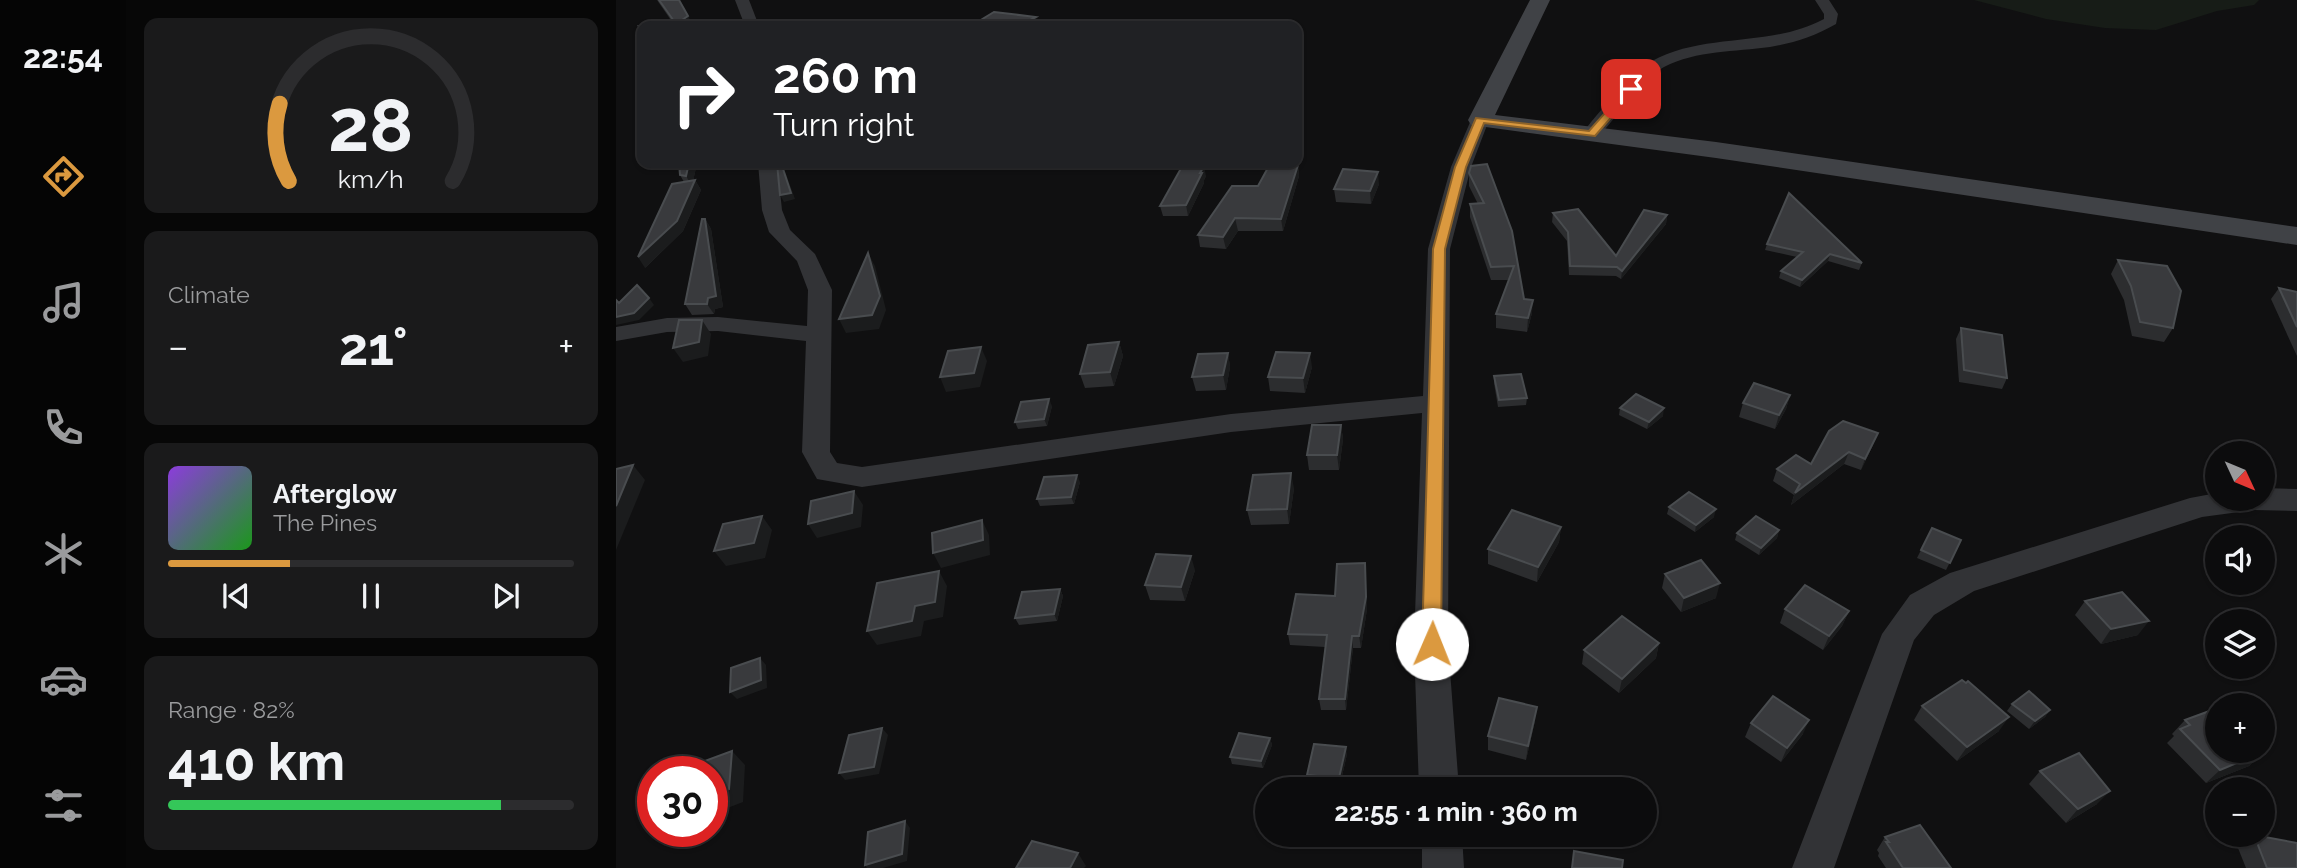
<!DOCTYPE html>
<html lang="en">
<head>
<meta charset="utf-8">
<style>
	:root { --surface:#0c0c0d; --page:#1a1a1b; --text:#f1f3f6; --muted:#9a9b9d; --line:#2c2c2e; --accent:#db993f }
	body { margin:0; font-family:Raleway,sans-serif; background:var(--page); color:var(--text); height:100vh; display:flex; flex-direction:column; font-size:26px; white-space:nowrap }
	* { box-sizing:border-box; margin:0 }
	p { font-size:23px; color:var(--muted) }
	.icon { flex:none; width:38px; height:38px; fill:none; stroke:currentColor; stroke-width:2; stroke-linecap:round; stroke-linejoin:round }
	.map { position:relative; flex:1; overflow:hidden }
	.drawer { display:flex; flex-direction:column; gap:18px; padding:18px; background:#070707; width:490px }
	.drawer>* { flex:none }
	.top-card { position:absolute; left:21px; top:21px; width:665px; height:147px; border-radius:14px; box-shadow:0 2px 5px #0004,0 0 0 2px var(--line); background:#202124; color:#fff; overflow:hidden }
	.needle { width:46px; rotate:134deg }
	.buttons { position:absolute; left:1589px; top:441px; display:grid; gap:14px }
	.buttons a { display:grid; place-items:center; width:70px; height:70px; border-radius:50%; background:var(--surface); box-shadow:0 2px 5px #0004,0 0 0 2px var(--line); font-size:35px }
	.speed { position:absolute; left:21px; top:756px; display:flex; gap:14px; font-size:35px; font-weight:700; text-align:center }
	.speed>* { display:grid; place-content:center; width:91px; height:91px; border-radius:50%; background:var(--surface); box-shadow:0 2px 5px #0004,0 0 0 2px var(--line); line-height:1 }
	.speed .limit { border:10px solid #d22; background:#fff; color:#111 }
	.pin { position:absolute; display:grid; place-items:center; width:60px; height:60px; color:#fff; margin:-30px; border-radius:14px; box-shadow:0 4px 10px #0006 }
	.me { position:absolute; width:77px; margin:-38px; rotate:1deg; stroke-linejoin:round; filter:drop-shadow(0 0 5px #0008) }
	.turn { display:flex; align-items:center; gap:24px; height:147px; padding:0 21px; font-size:32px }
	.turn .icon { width:91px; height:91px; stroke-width:2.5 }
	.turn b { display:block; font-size:49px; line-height:60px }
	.big { font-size:52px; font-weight:700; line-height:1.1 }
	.drawer .widget { flex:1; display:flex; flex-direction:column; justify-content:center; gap:10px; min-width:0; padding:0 24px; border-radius:14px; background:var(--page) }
	.drawer .dial { align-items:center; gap:0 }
	.dial svg { height:182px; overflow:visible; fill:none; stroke:var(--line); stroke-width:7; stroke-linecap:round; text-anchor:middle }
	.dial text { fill:var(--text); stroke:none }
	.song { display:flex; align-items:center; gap:21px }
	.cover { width:84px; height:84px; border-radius:10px; background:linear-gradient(135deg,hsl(270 70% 55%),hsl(120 70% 35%)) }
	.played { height:7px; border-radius:4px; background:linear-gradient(90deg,var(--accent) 30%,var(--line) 30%) }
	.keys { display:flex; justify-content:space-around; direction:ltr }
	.heat { display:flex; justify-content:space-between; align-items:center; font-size:38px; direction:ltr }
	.charge { height:10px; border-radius:5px; background:linear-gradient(90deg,#34c759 82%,var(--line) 0) }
	.trip { position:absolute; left:639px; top:777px; width:402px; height:70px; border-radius:35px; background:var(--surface); box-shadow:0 2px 5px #0004,0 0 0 2px var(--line); font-weight:700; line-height:70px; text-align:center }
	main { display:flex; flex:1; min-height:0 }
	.tab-bar { display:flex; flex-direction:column; width:126px; justify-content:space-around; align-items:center; background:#050505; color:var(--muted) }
	.tab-bar .icon { width:49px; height:49px }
	.tab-bar .selected { color:var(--accent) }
	.tab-bar b { font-size:32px; color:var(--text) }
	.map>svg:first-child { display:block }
	.green { fill:#171c17 }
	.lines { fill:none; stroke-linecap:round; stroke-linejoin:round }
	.street { fill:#323336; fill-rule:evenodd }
	.secondary { fill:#404246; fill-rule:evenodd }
	.wall { fill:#2c2d2f }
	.shaded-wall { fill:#1b1c1d }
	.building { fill:#393a3d; stroke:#494c4f; stroke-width:2 }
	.route { fill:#db993f; stroke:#8e6329; stroke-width:2 }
</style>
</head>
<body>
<main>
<nav class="tab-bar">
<b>22:54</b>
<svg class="icon selected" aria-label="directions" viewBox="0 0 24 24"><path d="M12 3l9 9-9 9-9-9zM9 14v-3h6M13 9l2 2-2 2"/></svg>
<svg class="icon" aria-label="music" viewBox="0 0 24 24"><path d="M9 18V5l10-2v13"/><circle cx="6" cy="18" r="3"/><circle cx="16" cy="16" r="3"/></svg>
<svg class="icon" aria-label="phone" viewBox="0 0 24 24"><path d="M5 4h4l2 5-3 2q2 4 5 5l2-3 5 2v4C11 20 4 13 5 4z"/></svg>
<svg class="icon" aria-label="climate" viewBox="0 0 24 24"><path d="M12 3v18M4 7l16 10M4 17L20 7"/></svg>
<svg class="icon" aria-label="car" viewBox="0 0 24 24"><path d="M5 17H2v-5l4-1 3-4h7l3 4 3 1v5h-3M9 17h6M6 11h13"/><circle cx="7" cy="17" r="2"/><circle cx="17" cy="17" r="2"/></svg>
<svg class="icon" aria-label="filters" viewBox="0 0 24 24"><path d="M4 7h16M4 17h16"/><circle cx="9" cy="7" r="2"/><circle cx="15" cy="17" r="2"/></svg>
</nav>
<section class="drawer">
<div class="widget dial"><svg viewBox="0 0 100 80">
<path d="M14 69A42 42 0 1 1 86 69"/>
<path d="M14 69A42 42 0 0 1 10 35" stroke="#db993f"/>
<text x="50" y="56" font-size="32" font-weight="700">28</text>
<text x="50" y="72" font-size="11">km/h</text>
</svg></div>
<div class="widget"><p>Climate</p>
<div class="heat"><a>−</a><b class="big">21°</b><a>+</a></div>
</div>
<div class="widget">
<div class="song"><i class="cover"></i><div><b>Afterglow</b><p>The Pines</p></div></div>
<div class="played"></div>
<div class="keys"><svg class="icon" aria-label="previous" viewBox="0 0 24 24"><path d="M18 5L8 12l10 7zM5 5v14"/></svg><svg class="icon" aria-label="pause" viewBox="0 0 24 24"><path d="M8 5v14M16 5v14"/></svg><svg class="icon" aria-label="next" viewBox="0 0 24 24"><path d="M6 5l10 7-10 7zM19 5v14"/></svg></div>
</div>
<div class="widget"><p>Range · 82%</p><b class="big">410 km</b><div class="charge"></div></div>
</section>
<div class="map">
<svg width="1681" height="868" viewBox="0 0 1681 868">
	<rect width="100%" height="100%" fill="#101011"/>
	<!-- green -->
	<polygon class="green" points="1358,0 1643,0 1638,5 1601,11 1540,30 1489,28 1430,19"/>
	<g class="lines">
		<!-- street -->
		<g class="street">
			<polygon points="119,0 133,0 143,26 129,26"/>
			<path d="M1199,0H1213L1222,14L1220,24C1199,36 1178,43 1154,47C1119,52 1081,50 1048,67C1021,82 1003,116 981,138H969L966,134C980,115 1017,71 1036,61C1090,32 1154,48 1208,19V14Z"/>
			<polygon points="864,115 873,120 855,167 834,249 832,644 843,789 803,789 798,644 806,413 615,432 246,487 201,479 186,452 190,341 102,331 51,332 0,341 0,327 51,318 102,317 191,326 192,290 181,261 153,232 146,210 142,163 161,163 166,210 174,230 199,254 216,290 214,452 221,463 246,467 615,414 807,396 812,249 835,167 855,120"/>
			<polygon points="1647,488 1681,489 1681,511 1638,510 1586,517 1358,591 1318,615 1298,640 1218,868 1176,868 1266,634 1294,595 1334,573 1574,498 1601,493 1601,499 1647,499"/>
			<polygon points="806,835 846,835 848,868 806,868"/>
		</g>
		<!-- secondary -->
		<polygon class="secondary" points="914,0 934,0 879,115 1100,142 1681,227 1681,245 1100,158 855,125 852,120"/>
	</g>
	<!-- wall -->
	<g class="wall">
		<polygon points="41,0 63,0 77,26 59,26"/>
		<polygon points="63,163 81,163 77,181 79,180 85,190 67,231 29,268 68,182 64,175"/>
		<polygon points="871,164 908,299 916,313 911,332 880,328 880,314 893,280 875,280 854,217 854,204 862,204 853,186 853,173"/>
		<polygon points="682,165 683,176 667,231 622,231 610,249 584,247 582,235 642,186"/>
		<polygon points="590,176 588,180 588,183 572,216 547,216 544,206"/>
		<polygon points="763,184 755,204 720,202 718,189"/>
		<polygon points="1173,193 1246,263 1243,270 1212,261 1184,287 1163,278 1165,271 1181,257 1149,250 1151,244"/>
		<polygon points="937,213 1000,256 1051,215 1050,224 1005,279 1000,276 953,275 951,241 936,222"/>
		<polygon points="89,219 95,229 107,307 99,309 98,314 76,315 69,304"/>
		<polygon points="1502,260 1557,328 1548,342 1516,336 1508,300 1495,274"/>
		<polygon points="1663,288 1681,292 1681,356 1655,299"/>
		<polygon points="1345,328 1391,378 1386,389 1343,382 1340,339"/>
		<polygon points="503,342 507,356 498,386 469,388 464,374"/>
		<polygon points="612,353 614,367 610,390 580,391 576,377"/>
		<polygon points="696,367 689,393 654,391 652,377"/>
		<polygon points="878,376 911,398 910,405 882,407 878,383"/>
		<polygon points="1174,395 1170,409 1159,429 1123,417 1127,403"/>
		<polygon points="436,406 431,426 402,429 399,422"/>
		<polygon points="1004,408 1047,416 1031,429 1003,415"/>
		<polygon points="725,425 727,439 723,470 693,470 691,455"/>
		<polygon points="1257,445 1245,470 1228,464 1175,505 1178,495 1157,481 1161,469 1195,464"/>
		<polygon points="464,482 458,504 424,506 421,499"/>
		<polygon points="678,488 673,524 635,525 631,510"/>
		<polygon points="1053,507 1098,517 1079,532 1051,514"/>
		<polygon points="945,527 943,542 921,582 872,564 872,549"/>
		<polygon points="1316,528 1345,540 1330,570 1301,558"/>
		<polygon points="1163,530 1161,538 1143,555 1119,540 1121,533"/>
		<polygon points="749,563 751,609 745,648 737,648 730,710 705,710 703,699 709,647 674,645 672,634 719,596"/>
		<polygon points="579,570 569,601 534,600 529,585"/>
		<polygon points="1049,574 1100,598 1065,612 1046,588"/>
		<polygon points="444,589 447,596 441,621 403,625 399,618"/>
		<polygon points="1469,601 1522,635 1485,644 1459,615"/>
		<polygon points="1169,609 1233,611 1226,626 1207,650 1164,623"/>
		<polygon points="1043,643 1040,658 1003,693 966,664 968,650"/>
		<polygon points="1350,683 1383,731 1341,761 1298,720 1306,706"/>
		<polygon points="1396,704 1434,710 1429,717 1413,729 1391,711"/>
		<polygon points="1569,720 1647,752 1633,766 1590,783 1551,743 1558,736 1556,734"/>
		<polygon points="919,721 910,760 872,750 872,736"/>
		<polygon points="1135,723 1187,734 1165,762 1129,737"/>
		<polygon points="654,738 656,745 647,768 616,764 614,757"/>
		<polygon points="731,754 724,785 692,782 691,775"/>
		<polygon points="1424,771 1481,804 1450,823 1413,784"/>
		<polygon points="1638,835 1681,868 1630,868 1622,848"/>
		<polygon points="1269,837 1335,868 1270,868 1262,856 1263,853 1261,850"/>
	</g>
	<!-- shaded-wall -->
	<g class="shaded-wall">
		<polygon points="72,16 77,26 61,26 60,24"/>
		<polygon points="420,17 423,26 403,26"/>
		<polygon points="73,163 81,163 76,186 70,176"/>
		<polygon points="165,163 166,163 179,199 168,202 164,195"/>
		<polygon points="682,165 683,176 667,231 665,219"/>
		<polygon points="588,166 590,176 588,180 588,183 572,216 570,205"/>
		<polygon points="762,172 763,184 755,204 754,191"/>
		<polygon points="79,180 85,190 67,231 29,268 22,257"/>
		<polygon points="1051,215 1050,224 1005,279 1006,271"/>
		<polygon points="619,218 622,231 610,249 607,237"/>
		<polygon points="89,219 95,229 107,307 99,309 98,314 91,304"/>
		<polygon points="252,253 259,266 270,310 263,329 230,333 223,319"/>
		<polygon points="1214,254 1212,261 1184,287 1186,280"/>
		<polygon points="33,298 38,305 23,320 0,325 0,317"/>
		<polygon points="917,300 916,313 911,332 912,318"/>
		<polygon points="86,320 95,334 92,356 67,362 57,348"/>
		<polygon points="503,342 507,356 498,386 494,372"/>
		<polygon points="365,347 371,361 364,387 330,392 324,377"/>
		<polygon points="612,353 614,367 610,390 607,375"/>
		<polygon points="694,353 696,367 689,393 687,378"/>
		<polygon points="1174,395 1170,409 1159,429 1163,415"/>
		<polygon points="433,399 436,406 431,426 428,419"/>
		<polygon points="1048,408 1047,416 1031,429 1033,422"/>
		<polygon points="725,425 727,439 723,470 721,455"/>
		<polygon points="1262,433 1257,445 1245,470 1249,459"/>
		<polygon points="1233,452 1228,464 1175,505 1179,493"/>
		<polygon points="17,465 29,480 0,550 0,506"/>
		<polygon points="675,473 678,488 673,524 671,509"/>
		<polygon points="461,475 464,482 458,504 455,497"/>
		<polygon points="238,491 247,505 245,527 201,538 192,524"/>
		<polygon points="1100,509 1098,517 1079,532 1080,525"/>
		<polygon points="146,516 156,530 149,558 110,566 98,551"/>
		<polygon points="366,520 373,535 374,555 325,568 317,553"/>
		<polygon points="945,527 943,542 921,582 922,567"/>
		<polygon points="1163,530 1161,538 1143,555 1145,548"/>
		<polygon points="575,556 579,570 569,601 565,587"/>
		<polygon points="749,563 751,609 745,648 743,636"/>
		<polygon points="323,571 331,586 327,617 308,621 305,636 261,645 251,631 299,606"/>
		<polygon points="1104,583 1100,598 1065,612 1068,598"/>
		<polygon points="444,589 447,596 441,621 438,614"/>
		<polygon points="1233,611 1226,626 1207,650 1213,636"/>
		<polygon points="1533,621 1522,635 1485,644 1495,629"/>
		<polygon points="736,636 737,648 730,710 729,699"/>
		<polygon points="1043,643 1040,658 1003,693 1006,679"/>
		<polygon points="144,658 150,665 151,688 121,699 114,692"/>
		<polygon points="921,707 919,721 910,760 912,746"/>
		<polygon points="1434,710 1429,717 1413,729 1419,721"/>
		<polygon points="1393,717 1383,731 1341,761 1351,747"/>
		<polygon points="1193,720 1187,734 1165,762 1171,748"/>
		<polygon points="266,728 272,735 263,774 229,780 223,773"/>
		<polygon points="654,738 656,745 647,768 645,761"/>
		<polygon points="730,747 731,754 724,785 723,778"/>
		<polygon points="116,751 129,765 127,802 96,814 96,795"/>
		<polygon points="1647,752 1633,766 1590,783 1604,770"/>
		<polygon points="1494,791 1481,804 1450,823 1462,809"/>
		<polygon points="289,821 294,828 291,861 267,868 251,868 249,865"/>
		<polygon points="462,853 470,866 468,868 454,868"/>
	</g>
	<!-- building -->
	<g class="building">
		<polygon points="43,0 63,0 72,16 60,24"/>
		<polygon points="378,12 420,17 403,26 355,26"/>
		<polygon points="54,20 57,26 26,26 26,29 23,26"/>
		<polygon points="63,163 73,163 70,176 64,175"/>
		<polygon points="161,163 165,163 175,193 164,195"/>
		<polygon points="568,163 588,166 584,173 586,173 570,205 544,206"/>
		<polygon points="654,164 682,165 665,219 619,218 607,237 582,235 616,186 642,186"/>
		<polygon points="871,164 896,231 908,299 917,300 912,318 880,314 898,266 875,267 854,204 868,203 853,173 855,166"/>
		<polygon points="727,169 762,172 754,191 718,189"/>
		<polygon points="79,180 61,221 22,257 56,184"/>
		<polygon points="1173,193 1246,263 1214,254 1186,280 1165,271 1187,252 1151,244"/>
		<polygon points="962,209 1000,256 1028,210 1051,215 1006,271 1001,267 954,266 952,232 937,213"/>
		<polygon points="86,219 89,219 100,296 92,298 91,304 69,304"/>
		<polygon points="252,253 264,296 256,315 223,319"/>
		<polygon points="1502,260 1551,266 1565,291 1557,328 1524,322 1515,286"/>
		<polygon points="21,285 33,298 18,313 0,317 0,300 3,303"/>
		<polygon points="1663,288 1681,292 1681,327"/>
		<polygon points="63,320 86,320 83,342 57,348"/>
		<polygon points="1345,328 1386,335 1391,378 1348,370"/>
		<polygon points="503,342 494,372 464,374 472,345"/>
		<polygon points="365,347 358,373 324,377 332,351"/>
		<polygon points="660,352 694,353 687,378 652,377"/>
		<polygon points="612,353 607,375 576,377 582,354"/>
		<polygon points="905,374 911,398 883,400 878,376"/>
		<polygon points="1138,383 1174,395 1163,415 1127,403"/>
		<polygon points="1020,394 1048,408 1033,422 1004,408"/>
		<polygon points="433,399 428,419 399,422 405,402"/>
		<polygon points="1227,421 1262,433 1249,459 1233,452 1179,493 1184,484 1161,469 1180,455 1195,464 1213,431"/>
		<polygon points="696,425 725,425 721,455 691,455"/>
		<polygon points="17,465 0,506 0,469"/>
		<polygon points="675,473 671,509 631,510 637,475"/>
		<polygon points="461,475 455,497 421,499 428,477"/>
		<polygon points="238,491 236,513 192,524 195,501"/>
		<polygon points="1073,492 1100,509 1080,525 1053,507"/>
		<polygon points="896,510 945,527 922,567 872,549"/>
		<polygon points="146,516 138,543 98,551 107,524"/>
		<polygon points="1140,516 1163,530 1145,548 1121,533"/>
		<polygon points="366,520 367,540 317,553 316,533"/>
		<polygon points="1316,528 1345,540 1334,563 1305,550"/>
		<polygon points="540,554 575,556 565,587 529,585"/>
		<polygon points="1085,560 1104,583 1068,598 1049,574"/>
		<polygon points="749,563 750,597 743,636 736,636 729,699 703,699 711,635 672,634 680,594 719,596 721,564"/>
		<polygon points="323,571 319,602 299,606 296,621 251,631 261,583"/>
		<polygon points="1189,585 1233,611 1213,636 1169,609"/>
		<polygon points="444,589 438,614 399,618 406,592"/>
		<polygon points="1506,592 1533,621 1495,629 1469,601"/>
		<polygon points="1006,616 1043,643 1006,679 968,650"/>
		<polygon points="144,658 145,680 114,692 115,668"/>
		<polygon points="1346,680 1350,683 1352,681 1393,717 1351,747 1306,706"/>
		<polygon points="1413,691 1434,710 1419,721 1396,704"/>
		<polygon points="1157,696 1193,720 1171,748 1135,723"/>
		<polygon points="883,698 921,707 912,746 872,736"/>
		<polygon points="1599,709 1601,711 1601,751 1646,751 1647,752 1604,770 1564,729 1574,725 1569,720"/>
		<polygon points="266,728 258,767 223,773 233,735"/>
		<polygon points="623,733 654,738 645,761 614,757"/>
		<polygon points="698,744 730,747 723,778 691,775"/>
		<polygon points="116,751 113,789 96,795 96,772 59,772"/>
		<polygon points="1463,753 1494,791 1462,809 1424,771"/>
		<polygon points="289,821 286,854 249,865 252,832"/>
		<polygon points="1304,825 1335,868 1287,868 1270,842 1273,842 1269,837"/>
		<polygon points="1638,835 1681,843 1681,868 1651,868"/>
		<polygon points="416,841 462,853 454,868 400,868"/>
		<polygon points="958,851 1007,860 1006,868 956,868"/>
	</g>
	<!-- route -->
	<polygon class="route" points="1012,87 1020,89 979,136 868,123 850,167 829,249 825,644 822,650 816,652 809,650 806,644 817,249 839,167 860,118 973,131"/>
</svg>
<div class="buttons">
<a><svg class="needle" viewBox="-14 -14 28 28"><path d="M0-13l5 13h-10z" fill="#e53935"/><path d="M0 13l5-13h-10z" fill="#9a9b9d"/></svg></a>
<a><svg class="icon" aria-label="sound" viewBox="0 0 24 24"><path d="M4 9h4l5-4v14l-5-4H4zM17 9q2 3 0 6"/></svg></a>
<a><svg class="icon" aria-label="layers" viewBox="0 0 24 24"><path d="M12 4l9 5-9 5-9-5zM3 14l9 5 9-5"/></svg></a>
<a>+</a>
<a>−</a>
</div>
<div class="speed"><div class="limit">30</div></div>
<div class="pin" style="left:1015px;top:89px;background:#d93025"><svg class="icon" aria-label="arrive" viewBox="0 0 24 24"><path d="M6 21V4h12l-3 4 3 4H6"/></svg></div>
<svg class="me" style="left:816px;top:644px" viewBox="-20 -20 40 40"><circle r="19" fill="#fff"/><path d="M0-13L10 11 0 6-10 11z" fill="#db993f"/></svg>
<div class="trip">22:55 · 1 min · 360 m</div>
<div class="top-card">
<div class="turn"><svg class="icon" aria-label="right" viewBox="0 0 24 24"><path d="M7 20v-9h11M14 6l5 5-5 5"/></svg><div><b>260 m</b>Turn right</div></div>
</div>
</div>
</main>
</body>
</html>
